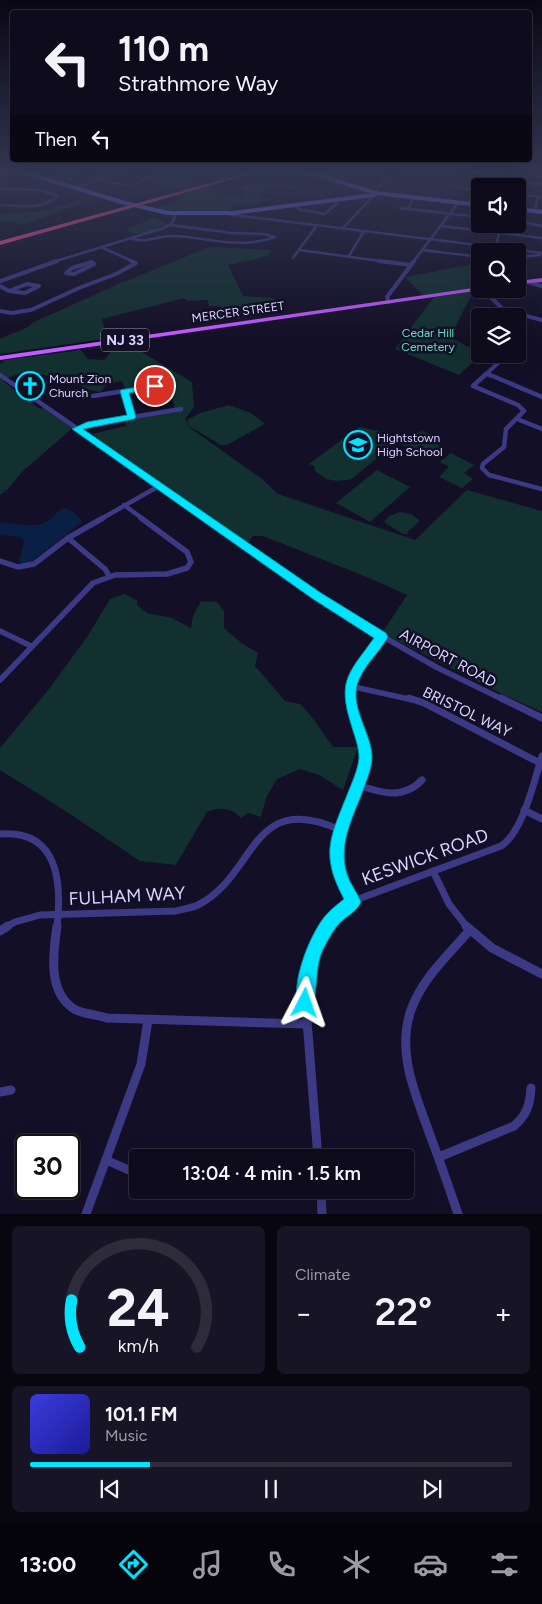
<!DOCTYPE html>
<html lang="en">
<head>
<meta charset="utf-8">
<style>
	:root { --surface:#0e0b1c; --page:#171425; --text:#f1f3f6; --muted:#9b9ba3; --line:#2e2b3b; --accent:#00e5ff }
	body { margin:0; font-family:Figtree,sans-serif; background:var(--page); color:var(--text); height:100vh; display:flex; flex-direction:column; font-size:19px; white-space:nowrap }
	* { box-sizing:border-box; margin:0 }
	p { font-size:16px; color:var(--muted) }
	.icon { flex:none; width:28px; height:28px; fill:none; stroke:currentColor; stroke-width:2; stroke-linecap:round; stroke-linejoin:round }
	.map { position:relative; height:1214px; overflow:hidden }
	.drawer { display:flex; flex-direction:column; gap:12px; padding:12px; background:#08060f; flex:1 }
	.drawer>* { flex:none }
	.hud { position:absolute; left:10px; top:10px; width:522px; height:152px; border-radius:5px; box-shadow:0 5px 20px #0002,0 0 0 1px var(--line); background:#0e0b1c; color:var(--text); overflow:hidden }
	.buttons { position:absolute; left:471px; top:178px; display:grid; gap:10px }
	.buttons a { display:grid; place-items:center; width:55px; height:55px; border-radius:5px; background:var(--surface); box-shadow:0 5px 20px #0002,0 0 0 1px var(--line); font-size:25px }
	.speed { position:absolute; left:15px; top:1134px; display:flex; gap:10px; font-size:25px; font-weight:700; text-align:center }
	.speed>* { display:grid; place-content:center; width:65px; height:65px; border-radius:50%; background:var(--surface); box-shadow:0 5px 20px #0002,0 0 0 1px var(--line); line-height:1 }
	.speed .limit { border:2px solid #111; border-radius:8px; background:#fff; color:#111 }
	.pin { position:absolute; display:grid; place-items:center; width:42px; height:42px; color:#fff; margin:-21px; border:2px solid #fff; border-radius:50%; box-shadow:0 1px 5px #0007 }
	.me { position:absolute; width:55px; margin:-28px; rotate:4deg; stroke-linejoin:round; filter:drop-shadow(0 0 4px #0008) }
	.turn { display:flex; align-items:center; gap:18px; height:105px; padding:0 25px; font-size:22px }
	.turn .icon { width:65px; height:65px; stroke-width:2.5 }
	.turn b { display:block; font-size:35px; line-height:42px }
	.then { display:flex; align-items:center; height:48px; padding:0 25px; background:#0003; gap:10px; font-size:19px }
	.big { font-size:38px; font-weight:600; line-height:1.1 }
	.drawer .widget { flex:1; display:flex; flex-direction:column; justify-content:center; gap:8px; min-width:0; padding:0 18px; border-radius:8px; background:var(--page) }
	.drawer .dial { align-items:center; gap:0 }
	.dial svg { height:130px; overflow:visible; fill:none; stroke:var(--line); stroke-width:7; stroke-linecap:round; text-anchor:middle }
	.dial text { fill:var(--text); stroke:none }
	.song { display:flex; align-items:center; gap:15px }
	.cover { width:60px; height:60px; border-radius:8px; background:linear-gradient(135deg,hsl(240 70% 55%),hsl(240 70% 35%)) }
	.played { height:5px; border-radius:2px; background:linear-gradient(90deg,var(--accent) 25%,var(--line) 25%) }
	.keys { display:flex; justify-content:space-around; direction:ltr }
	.heat { display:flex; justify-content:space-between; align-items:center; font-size:28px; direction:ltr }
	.drawer .tiles { flex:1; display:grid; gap:12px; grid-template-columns:1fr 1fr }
	.widget:last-child { grid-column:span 2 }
	.trip { position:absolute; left:129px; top:1149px; width:285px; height:50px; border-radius:5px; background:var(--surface); box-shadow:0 5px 20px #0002,0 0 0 1px var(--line); font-weight:600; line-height:50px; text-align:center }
	.tabs { display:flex; height:80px; justify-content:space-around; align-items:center; background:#06040b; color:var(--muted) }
	.tabs .icon { width:35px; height:35px }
	.tabs .on { color:var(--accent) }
	.tabs b { font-size:22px; color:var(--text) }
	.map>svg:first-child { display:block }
	.green { fill:#12302f }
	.water { fill:#0a1f44 }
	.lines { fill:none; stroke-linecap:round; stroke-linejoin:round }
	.stream { stroke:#0a1f44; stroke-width:1 }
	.street-far5 { stroke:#3d3a85; stroke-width:2.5 }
	.street-far4 { stroke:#3d3a85; stroke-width:4 }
	.street-far3 { stroke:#3d3a85; stroke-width:4.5 }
	.street-far2 { stroke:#3d3a85; stroke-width:5.5 }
	.street-far1 { stroke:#3d3a85; stroke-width:7 }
	.street { stroke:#3d3a85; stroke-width:9 }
	.secondary { stroke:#6f6bff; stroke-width:4 }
	.primary { fill:#c25bff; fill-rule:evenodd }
	.highway { fill:#ff4fa3; fill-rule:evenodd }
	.route { fill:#00e5ff; stroke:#0095a6 }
	.labels { text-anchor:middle; stroke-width:5; stroke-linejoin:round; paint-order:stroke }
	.far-street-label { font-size:12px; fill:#d9d4ff; stroke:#130f26 }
	.far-park-label { font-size:12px; fill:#5fe0c0; stroke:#130f26 }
	.far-poi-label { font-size:12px; fill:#d9d4ff; stroke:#130f26; text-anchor:start }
	.shield { fill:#130f26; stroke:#9e99be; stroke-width:1 }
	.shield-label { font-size:14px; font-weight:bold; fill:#d9d4ff }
	.street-label { font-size:15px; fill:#d9d4ff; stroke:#130f26 }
	.near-street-label { font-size:18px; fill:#d9d4ff; stroke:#130f26 }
</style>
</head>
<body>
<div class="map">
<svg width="542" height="1214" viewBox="0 0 542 1214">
	<rect width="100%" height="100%" fill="#130f26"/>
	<!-- green -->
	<g class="green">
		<polygon points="146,171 194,174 187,180 201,183 175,189 155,184 161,181 146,180 144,175"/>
		<path d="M280,181L322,195C297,197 285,175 259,194L260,196L272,199C267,201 261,204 255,204C246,205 239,201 231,207L234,209L226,212L175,213L156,209L169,204L171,205L185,197L183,195C191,192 199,189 207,188C220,187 236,206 247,191L239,187L251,183L265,185Z"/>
		<polygon points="92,197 93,199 22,225 12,220 0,223 0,214 37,212"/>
		<polygon points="153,218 170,224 138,235 126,230"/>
		<path d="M210,247L272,250L268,256L228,265L243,296L274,298V301L264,303V308L217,316L220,306H209L208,300L188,301L184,298L102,319L105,332L121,333L124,336L0,354V339C10,333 26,331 34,322L123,282Z"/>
		<polygon points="474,264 480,269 480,287 423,295 405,277"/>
		<polygon points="470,292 472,294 450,337 482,354 459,375 395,349 434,297"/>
		<path d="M127,343L192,382L194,407L185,419L189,427L262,479L278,494L415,540L467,490L542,511V712L504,695L382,633L407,595L374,580L263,536H253L248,543L92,434L126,426L125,418L175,410L172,397L164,398L161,386L126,391L122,381L108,384L100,392L83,389L77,380C47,382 34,362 3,381L40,409L45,407L75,426L23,471L8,489L0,495V364L5,360L81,350L88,359L104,360L113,349Z"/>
		<polygon points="229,405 251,413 265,424 227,445 221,445 189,426 187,420 200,413"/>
		<polygon points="359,427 379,431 390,439 390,447 352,479 347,480 337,481 326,479 315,471 314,466 309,464"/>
		<path d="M424,431L443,449C428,454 406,452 396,438Z"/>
		<polygon points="451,453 474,465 464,473 473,479 462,488 439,477 449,467 440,462"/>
		<polygon points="377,470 410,487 370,522 336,503"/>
		<polygon points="400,512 411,514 419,520 419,522 408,531 408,534 403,534 384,522 389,516"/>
		<path d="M124,594L137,600V605L147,613L172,618L191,628L193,616L201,601L217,602L224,611V628L240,642L258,653L255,666L285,701L300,704L312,717L333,747H358L343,790L319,775L300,769L277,779L266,798L261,817L248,813L241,818C230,807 222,807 207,812L176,865L140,861L64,810L0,770V748L49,689L87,637L110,599Z"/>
	</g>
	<!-- water -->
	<path class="water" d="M64,508C71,509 79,515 82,522L31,562L24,564L19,563L24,541L21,537L0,535V522C15,523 34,529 48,521C54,517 57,511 64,508Z"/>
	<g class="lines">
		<!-- stream -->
		<polyline class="stream" points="0,490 6,491 9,495"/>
		<!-- street-far5 -->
		<g class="street-far5">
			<path d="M84,171C92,179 122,186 133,185C139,184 142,181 147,178L143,174L122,171"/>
			<polyline points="0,176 11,171"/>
			<polyline points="477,178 542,184"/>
			<polyline points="45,179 67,171"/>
			<polyline points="446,182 461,188 480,190"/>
			<polyline points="75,188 101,178"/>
			<path d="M0,189L40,190L58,196C44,210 18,206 0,205"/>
			<polyline points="376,193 379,186 397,171"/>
			<polyline points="518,194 542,197"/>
			<polyline points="523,195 527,171"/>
			<polyline points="295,206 301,210 325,214 337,203 337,200"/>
			<polyline points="400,208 480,217"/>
			<polyline points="408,209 413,198"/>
			<polyline points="535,211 538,196"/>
			<polyline points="226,214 542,253"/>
			<polyline points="518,221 542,226"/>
			<polyline points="170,225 232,233 265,234 275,237"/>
			<polyline points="441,226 542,238"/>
			<polyline points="343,228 374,195"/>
			<path d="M130,238C147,244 155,236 172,236C208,237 240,250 275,237"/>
			<polyline points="101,247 134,262"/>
			<polyline points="299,250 388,262"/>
			<polyline points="423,250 480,257"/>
			<polyline points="495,251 501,224"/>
			<polyline points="349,256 364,231"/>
			<polyline points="518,257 540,255"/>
			<polyline points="293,258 317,225"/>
			<polyline points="53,262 164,228 172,223 176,214"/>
			<polyline points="413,262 458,203"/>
		</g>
		<!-- street-far4 -->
		<g class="street-far4">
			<polyline points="379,261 411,265"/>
			<polygon points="92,262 94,264 74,274 66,273 72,268"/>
			<polyline points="0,281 57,261"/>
			<polyline points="528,282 542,286"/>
			<polygon points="27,284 39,286 25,293 9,291"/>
			<polyline points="0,286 9,291"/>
			<polyline points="482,289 504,310 542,320"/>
			<polyline points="389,302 387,297 414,261"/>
			<polyline points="0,311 11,313 31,310 79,288 116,274 136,263 131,261"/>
			<polyline points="518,331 526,316"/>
			<polyline points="487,374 491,376"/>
			<polyline points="484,376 508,354"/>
		</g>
		<!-- street-far3 -->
		<g class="street-far3">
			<polyline points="486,374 473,386 518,405 524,411 506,429 504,447 483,464 482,468 489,475 542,489"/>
			<polyline points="488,374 542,397"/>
			<polyline points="0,375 208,519"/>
			<polyline points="124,391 131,417"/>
			<polyline points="93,396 155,386"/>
			<polyline points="517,419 542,429"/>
			<polyline points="77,429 90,424 181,409"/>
			<polyline points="124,505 143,519"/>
			<polyline points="101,519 159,486"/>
		</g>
		<!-- street-far2 -->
		<g class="street-far2">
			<polyline points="206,518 349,617 436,667 504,700"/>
			<polyline points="68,538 105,569 109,576"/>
			<polyline points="0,561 18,567 34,564 68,538 103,518"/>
			<polyline points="0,631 31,646"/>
			<polyline points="0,680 93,583 115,575 167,574 187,568 191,562 187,552 141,518"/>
			<polyline points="350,686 413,700"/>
			<path d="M350,700C349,675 367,655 382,637"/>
		</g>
		<!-- street-far1 -->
		<g class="street-far1">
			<path d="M350,698C352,720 367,740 365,762C364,773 358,785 354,795C336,840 329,856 353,901"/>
			<polyline points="409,698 424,703 540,763"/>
			<polyline points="501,698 542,718"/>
			<path d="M358,785C381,793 403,800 422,780"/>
			<polyline points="524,810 542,819"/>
			<path d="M0,834C59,829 62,884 57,927"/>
			<polyline points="433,871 449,904 467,927"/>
			<path d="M6,927L15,922L40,915L176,911C183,909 192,908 198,905C257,875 250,789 340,830"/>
			<path d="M327,927L336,915L353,901L501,846C523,832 534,781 542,756"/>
		</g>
		<!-- street -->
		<g class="street">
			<path d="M57,926C53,953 47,994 76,1010C85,1014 98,1015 107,1018L306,1024"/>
			<polyline points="466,926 492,948 542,974"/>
			<polyline points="0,931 8,926"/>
			<polyline points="0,1092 11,1090"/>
			<path d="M439,1157L514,1126C527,1115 530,1104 531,1088"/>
			<polyline points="318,1158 305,996 310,963 328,926"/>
			<polyline points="106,1160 138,1174"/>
			<polyline points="321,1190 322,1214"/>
			<polyline points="86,1214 141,1064 148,1020"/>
			<path d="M458,1214C449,1188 440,1161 430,1135C416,1095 396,1053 411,1010C422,979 448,955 469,931"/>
		</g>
		<!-- secondary -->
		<g class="secondary">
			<polyline points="20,171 125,203 168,213 232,213 374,195 376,193"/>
			<polyline points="305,171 376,193 480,205"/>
			<polyline points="518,209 542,212"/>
		</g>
		<!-- primary -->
		<g class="primary">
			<polygon points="542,278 542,282 518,284 518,281"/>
			<polygon points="480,287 480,289 482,289 482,290 0,360 0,356"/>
		</g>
		<!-- highway -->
		<polygon class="highway" points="254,171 262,171 0,245 0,241"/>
	</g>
	<!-- sky -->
	<linearGradient id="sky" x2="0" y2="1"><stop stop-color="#0a0815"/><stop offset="0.5" stop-color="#333752"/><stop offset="1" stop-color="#333752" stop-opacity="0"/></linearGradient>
	<rect width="542" height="341" fill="url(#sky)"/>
	<!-- route -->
	<path class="route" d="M155,384L159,386L158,388L129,393L136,417L134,419L83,429L321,593L386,633L388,637C379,653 362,667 357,685C351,709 371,733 372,756C372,769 366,781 362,793C352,819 338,845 347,874C350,884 357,892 361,902C356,913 344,917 337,926C332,932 327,942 323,949C314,969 319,990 311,1009L305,1012L299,1009C289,986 310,933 326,915C331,909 338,904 344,899C319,853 331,836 349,790C353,780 358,769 359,758C359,746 354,735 351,724C337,680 349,673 374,638L313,599L72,429L87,422L127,415L120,391L121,390Z"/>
	<!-- icons -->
	<defs>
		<symbol id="church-ring" viewBox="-11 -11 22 22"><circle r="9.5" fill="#130f26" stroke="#00e5ff" stroke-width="1.5"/><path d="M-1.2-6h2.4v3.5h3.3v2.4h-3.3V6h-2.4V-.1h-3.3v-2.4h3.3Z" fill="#00e5ff"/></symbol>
		<symbol id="school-ring" viewBox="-11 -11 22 22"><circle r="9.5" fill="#130f26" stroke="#00e5ff" stroke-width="1.5"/><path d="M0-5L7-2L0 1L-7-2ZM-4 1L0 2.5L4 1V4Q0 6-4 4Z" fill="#00e5ff"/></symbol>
	</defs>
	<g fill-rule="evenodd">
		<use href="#church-ring" x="14" y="370" width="32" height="32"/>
		<use href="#school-ring" x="342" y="429" width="32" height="32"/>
	</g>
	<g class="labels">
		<!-- far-street labels -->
		<g class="far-street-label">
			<text transform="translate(238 312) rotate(-8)" y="4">MERCER STREET</text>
		</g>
		<!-- far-park labels -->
		<g class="far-park-label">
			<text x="428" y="337">Cedar Hill<tspan x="428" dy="14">Cemetery</tspan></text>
		</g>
		<!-- far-poi labels -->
		<g class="far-poi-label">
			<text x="49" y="383">Mount Zion<tspan x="49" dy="14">Church</tspan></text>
			<text x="377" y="442">Hightstown<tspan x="377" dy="14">High School</tspan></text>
		</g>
		<!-- shield labels -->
		<rect class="shield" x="101" y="328.5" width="48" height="23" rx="4"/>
		<g class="shield-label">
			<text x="125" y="345">NJ 33</text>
		</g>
		<!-- street labels -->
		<g class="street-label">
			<text transform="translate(448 658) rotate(28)" y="5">AIRPORT ROAD</text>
			<text transform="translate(467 712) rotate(26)" y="5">BRISTOL WAY</text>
		</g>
		<!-- near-street labels -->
		<g class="near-street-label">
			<text transform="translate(425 857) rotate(-20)" y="6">KESWICK ROAD</text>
			<text transform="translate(127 896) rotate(-3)" y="6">FULHAM WAY</text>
		</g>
	</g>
</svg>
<div class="buttons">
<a><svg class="icon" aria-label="sound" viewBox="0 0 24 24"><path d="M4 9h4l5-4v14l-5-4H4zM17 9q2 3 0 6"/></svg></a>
<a><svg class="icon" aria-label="search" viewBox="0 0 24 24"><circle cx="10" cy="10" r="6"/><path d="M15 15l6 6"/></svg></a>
<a><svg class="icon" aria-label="layers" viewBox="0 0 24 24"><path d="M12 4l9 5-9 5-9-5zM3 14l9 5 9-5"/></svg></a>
</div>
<div class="speed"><div class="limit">30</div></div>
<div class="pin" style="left:155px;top:386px;background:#d93025"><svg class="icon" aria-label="arrive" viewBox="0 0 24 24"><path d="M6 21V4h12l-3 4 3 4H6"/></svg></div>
<svg class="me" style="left:305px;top:1003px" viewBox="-20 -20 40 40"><path d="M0-17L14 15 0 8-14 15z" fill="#00e5ff" stroke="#fff" stroke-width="4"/></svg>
<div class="trip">13:04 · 4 min · 1.5 km</div>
<div class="hud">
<div class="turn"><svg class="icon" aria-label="left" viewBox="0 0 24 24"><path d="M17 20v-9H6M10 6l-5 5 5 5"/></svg><div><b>110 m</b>Strathmore Way</div></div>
<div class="then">Then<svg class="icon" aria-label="left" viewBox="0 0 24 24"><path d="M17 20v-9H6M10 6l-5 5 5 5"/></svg></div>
</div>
</div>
<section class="drawer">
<div class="tiles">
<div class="widget dial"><svg viewBox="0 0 100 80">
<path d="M14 69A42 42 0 1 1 86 69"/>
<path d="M14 69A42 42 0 0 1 9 40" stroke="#00e5ff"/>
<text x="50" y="56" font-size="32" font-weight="700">24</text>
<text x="50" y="72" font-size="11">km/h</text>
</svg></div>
<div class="widget"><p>Climate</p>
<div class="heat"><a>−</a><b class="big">22°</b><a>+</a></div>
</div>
<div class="widget">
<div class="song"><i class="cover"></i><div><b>101.1 FM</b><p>Music</p></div></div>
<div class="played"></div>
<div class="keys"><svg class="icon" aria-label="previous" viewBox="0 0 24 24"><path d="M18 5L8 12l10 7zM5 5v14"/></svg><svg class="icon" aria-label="pause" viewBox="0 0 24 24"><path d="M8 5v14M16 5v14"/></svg><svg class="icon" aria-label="next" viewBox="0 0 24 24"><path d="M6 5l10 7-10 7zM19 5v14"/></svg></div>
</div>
</div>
</section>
<nav class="tabs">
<b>13:00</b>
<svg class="icon on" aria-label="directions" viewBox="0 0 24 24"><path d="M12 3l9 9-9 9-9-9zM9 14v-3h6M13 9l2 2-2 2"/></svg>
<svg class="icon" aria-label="music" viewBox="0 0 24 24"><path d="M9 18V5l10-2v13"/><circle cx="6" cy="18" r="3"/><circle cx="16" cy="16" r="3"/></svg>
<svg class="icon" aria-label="phone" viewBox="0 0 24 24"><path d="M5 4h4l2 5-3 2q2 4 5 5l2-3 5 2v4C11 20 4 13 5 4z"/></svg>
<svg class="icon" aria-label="climate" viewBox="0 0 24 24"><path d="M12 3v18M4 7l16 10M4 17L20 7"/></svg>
<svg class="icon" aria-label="car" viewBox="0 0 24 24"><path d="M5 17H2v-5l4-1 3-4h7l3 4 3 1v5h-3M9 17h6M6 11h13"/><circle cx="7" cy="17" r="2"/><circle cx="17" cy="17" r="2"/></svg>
<svg class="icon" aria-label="filters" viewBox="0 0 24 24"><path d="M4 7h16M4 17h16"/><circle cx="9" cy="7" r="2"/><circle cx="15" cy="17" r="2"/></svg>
</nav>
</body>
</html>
